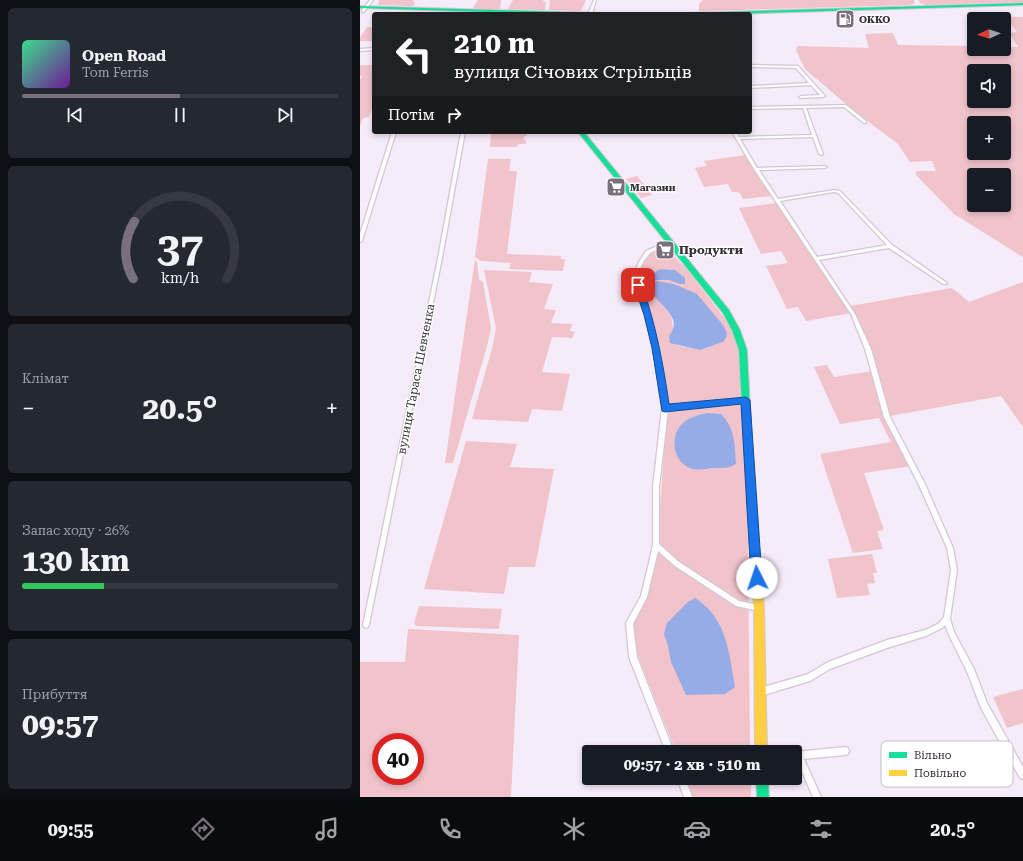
<!DOCTYPE html>
<html lang="uk">
<head>
<meta charset="utf-8">
<style>
	:root { --surface:#171b24; --page:#242831; --text:#f1f3f6; --muted:#9ea1a6; --line:#363941; --accent:#7a707c }
	body { margin:0; font-family:"Roboto Serif",serif; background:var(--page); color:var(--text); height:100vh; display:flex; flex-direction:column; font-size:15px; white-space:nowrap }
	* { box-sizing:border-box; margin:0 }
	p { font-size:13px; color:var(--muted) }
	.icon { flex:none; width:22px; height:22px; fill:none; stroke:currentColor; stroke-width:2; stroke-linecap:round; stroke-linejoin:round }
	.map { position:relative; flex:1; overflow:hidden }
	.sheet { display:flex; flex-direction:column; gap:8px; padding:8px; background:#0d0f14; width:360px }
	.sheet>* { flex:none }
	.top-card { position:absolute; left:12px; top:12px; width:380px; height:122px; border-radius:4px; box-shadow:0 2px 6px #0003; background:#202124; color:#fff; overflow:hidden }
	.needle { width:26px; rotate:267deg }
	.fabs { position:absolute; left:607px; top:12px; display:grid; gap:8px }
	.fabs a { display:grid; place-items:center; width:44px; height:44px; border-radius:4px; background:var(--surface); box-shadow:0 2px 6px #0003; font-size:20px }
	.speed { position:absolute; left:12px; top:733px; display:flex; gap:8px; font-size:20px; font-weight:700; text-align:center }
	.speed>* { display:grid; place-content:center; width:52px; height:52px; border-radius:50%; background:var(--surface); box-shadow:0 2px 6px #0003; line-height:1 }
	.speed .limit { border:6px solid #d22; background:#fff; color:#111 }
	.pin { position:absolute; display:grid; place-items:center; width:34px; height:34px; color:#fff; margin:-17px; border-radius:8px; box-shadow:0 2px 6px #0006 }
	.me { position:absolute; width:44px; margin:-22px; rotate:356deg; stroke-linejoin:round; filter:drop-shadow(0 0 3px #0008) }
	.turn { display:flex; align-items:center; gap:14px; height:84px; padding:0 16px; font-size:18px }
	.turn .icon { width:52px; height:52px; stroke-width:2.5 }
	.turn b { display:block; font-size:28px; line-height:34px }
	.then { display:flex; align-items:center; height:38px; padding:0 16px; background:#0003; gap:8px; font-size:15px }
	.big { font-size:30px; font-weight:700; line-height:1.1 }
	.sheet .tile { flex:1; display:flex; flex-direction:column; justify-content:center; gap:6px; min-width:0; padding:0 14px; border-radius:6px; background:var(--page) }
	.sheet .dial { align-items:center; gap:0 }
	.dial svg { height:104px; overflow:visible; fill:none; stroke:var(--line); stroke-width:7; stroke-linecap:round; text-anchor:middle }
	.dial text { fill:var(--text); stroke:none }
	.song { display:flex; align-items:center; gap:12px }
	.cover { width:48px; height:48px; border-radius:6px; background:linear-gradient(135deg,hsl(150 70% 55%),hsl(280 70% 35%)) }
	.played { height:4px; border-radius:2px; background:linear-gradient(90deg,var(--accent) 50%,var(--line) 50%) }
	.keys { display:flex; justify-content:space-around; direction:ltr }
	.heat { display:flex; justify-content:space-between; align-items:center; font-size:22px; direction:ltr }
	.charge { height:6px; border-radius:3px; background:linear-gradient(90deg,#34c759 26%,var(--line) 0) }
	.trip { position:absolute; left:222px; top:745px; width:220px; height:40px; border-radius:4px; background:var(--surface); box-shadow:0 2px 6px #0003; font-weight:700; line-height:40px; text-align:center }
	.dock { display:flex; height:64px; justify-content:space-around; align-items:center; background:#090b0e; color:var(--muted) }
	.dock .icon { width:28px; height:28px }
	.dock .on { color:var(--accent) }
	.dock b { font-size:18px; color:var(--text) }
	main { display:flex; flex:1; min-height:0 }
	.map>svg:first-child { display:block }
	.green { fill:#f1c3cb; fill-rule:evenodd }
	.water { fill:#96ace7 }
	.lines { fill:none; stroke-linecap:round; stroke-linejoin:round }
	.street-casing { stroke:#d1c8d3; stroke-width:2.5 }
	.fast-casing { stroke:#d1c8d3; stroke-width:2 }
	.slow-casing { stroke:#d1c8d3; stroke-width:2 }
	.street { fill:#fefcfe; fill-rule:evenodd }
	.fast { fill:#16e098; fill-rule:evenodd }
	.slow { fill:#ffcf43; fill-rule:evenodd }
	.route { fill:#1a73e8; stroke:#114b97 }
	.labels { text-anchor:middle; stroke-width:3; stroke-linejoin:round; paint-order:stroke }
	.far-poi-label { font-size:10px; font-weight:bold; fill:#372d39; stroke:#fff; text-anchor:start }
	.poi-label { font-size:12px; font-weight:bold; fill:#372d39; stroke:#fff; text-anchor:start }
	.street-label { font-size:12px; fill:#372d39; stroke:#fff }
	.key { fill:#fff; stroke:#c3c0c4; stroke-width:1 }
	.key-label { font-size:11px; fill:#372d39 }
</style>
</head>
<body>
<main>
<section class="sheet">
<div class="tile">
<div class="song"><i class="cover"></i><div><b>Open Road</b><p>Tom Ferris</p></div></div>
<div class="played"></div>
<div class="keys"><svg class="icon" aria-label="previous" viewBox="0 0 24 24"><path d="M18 5L8 12l10 7zM5 5v14"/></svg><svg class="icon" aria-label="pause" viewBox="0 0 24 24"><path d="M8 5v14M16 5v14"/></svg><svg class="icon" aria-label="next" viewBox="0 0 24 24"><path d="M6 5l10 7-10 7zM19 5v14"/></svg></div>
</div>
<div class="tile dial"><svg viewBox="0 0 100 80">
<path d="M14 69A42 42 0 1 1 86 69"/>
<path d="M14 69A42 42 0 0 1 15 25" stroke="#7a707c"/>
<text x="50" y="56" font-size="32" font-weight="700">37</text>
<text x="50" y="72" font-size="11">km/h</text>
</svg></div>
<div class="tile"><p>Клімат</p>
<div class="heat"><a>−</a><b class="big">20.5°</b><a>+</a></div>
</div>
<div class="tile"><p>Запас ходу · 26%</p><b class="big">130 km</b><div class="charge"></div></div>
<div class="tile"><p>Прибуття</p><b class="big">09:57</b></div>
</section>
<div class="map">
<svg width="663" height="797" viewBox="0 0 663 797">
	<rect width="100%" height="100%" fill="#f6ebf8"/>
	<!-- green -->
	<g class="green">
		<polygon points="19,0 53,0 55,5 52,6 18,5"/>
		<polygon points="118,0 141,0 140,9 115,9 113,7"/>
		<polygon points="153,0 183,0 184,2 186,2 185,10 148,9"/>
		<polygon points="190,0 226,0 221,11 189,10"/>
		<polygon points="343,0 554,0 555,3 550,5 339,11 339,4"/>
		<polygon points="558,0 663,0 663,2 566,5 560,3"/>
		<polygon points="556,8 558,9 371,14"/>
		<path d="M646,17H663V257L594,214L556,175V171H576L572,161L550,162L538,144L493,110L445,69L436,50L438,46L509,48L505,34L533,33L538,45L614,46V49H644V47H658L649,33L657,32ZM614,71H644V101H614ZM614,123H644V153H614ZM614,175H644V205H614Z"/>
		<polygon points="14,26 14,41 0,41 0,38 7,27 13,27"/>
		<polygon points="0,65 14,65 12,71 14,71 14,103 9,117 3,118 0,126 0,80 2,76 0,76"/>
		<polygon points="167,132 167,136 164,136 164,140 166,140 166,144 158,144 157,147 130,147 131,133"/>
		<polygon points="386,155 412,196 383,199 379,192 372,192 368,184 344,187 335,168 347,166 344,161"/>
		<polygon points="128,159 151,159 149,171 157,171 147,254 201,256 201,259 205,259 203,271 149,269 151,263 121,261 115,257"/>
		<polygon points="277,176 292,195 281,198 266,179"/>
		<polygon points="417,203 491,313 446,321 438,307 427,309 406,266 428,263 421,251 401,254 379,208"/>
		<path d="M297,249L303,256L311,254L313,255L328,271L373,329L380,350L388,546L390,752H316L276,651L273,623L298,541L307,404L299,348L280,280C280,266 285,257 297,249ZM290,284H314L327,290L363,342L340,350L316,345L311,315L297,299Z"/>
		<polygon points="115,260 117,262 119,279 123,282 131,328 127,346 93,463 85,463"/>
		<polygon points="124,270 172,272 169,282 193,284 184,309 196,310 191,323 212,324 210,331 215,332 212,338 192,337 182,372 210,374 202,411 172,409 168,422 112,419 133,345 136,328"/>
		<path d="M663,282V427L641,396L530,416C520,379 512,338 490,306L592,288L609,302Z"/>
		<polygon points="467,365 474,377 513,371 523,409 551,466 504,473 524,530 517,531 523,549 493,553 460,454 531,442 519,418 480,424 454,367"/>
		<polygon points="106,441 157,444 150,467 194,469 175,567 149,567 144,594 64,589"/>
		<polygon points="512,554 517,573 513,573 515,583 507,584 510,595 477,598 468,559"/>
		<polygon points="59,606 142,609 139,629 56,626 54,623"/>
		<path d="M48,629L159,635L151,797H0V662H45ZM21,742H55V776H21Z"/>
		<polygon points="663,689 663,723 647,728 633,697"/>
		<polygon points="326,778 391,778 391,797 333,797"/>
	</g>
	<!-- water -->
	<g class="water">
		<polygon points="300,269 315,270 325,278 325,284 320,284 309,280 293,280 291,275"/>
		<path d="M295,281L314,284L337,294L363,325L367,333L366,338L363,342L340,350L310,343L309,336C322,320 306,310 296,298C293,294 292,289 290,284Z"/>
		<path d="M347,413L361,414C375,428 375,445 376,464C368,469 360,468 352,468C346,469 338,470 333,469C313,464 309,437 322,424C329,417 339,415 347,413Z"/>
		<path d="M335,598C367,618 369,653 375,687L365,694L326,695L311,662L308,646L304,634L307,623L328,602Z"/>
	</g>
	<g class="lines">
		<defs>
			<g id="street">
				<polygon points="10,0 13,0 4,12 2,12 2,10"/>
				<polygon points="234,0 236,0 232,14 228,14"/>
				<polygon points="14,48 14,50 0,51 0,49"/>
				<polygon points="390,65 438,66 465,96 463,97 440,98 439,97 441,96 460,95 451,85 390,88 390,86 449,83 436,68 390,67"/>
				<path d="M486,105L506,121V123H504L484,107L446,108L463,154L462,155L459,154L453,137L380,139L397,168L465,166L467,167L465,168L399,170L418,199L474,190L480,191L532,245L587,283V284H583L529,248L459,260L495,314L511,349L530,417L565,484L593,548L597,570L590,619L594,632L614,669L627,703L663,767V779L660,778L621,708L608,674L589,635L585,625L582,628L566,636L527,648L470,669L450,681L400,696L397,695L396,692L397,689L400,688L448,674L468,662L527,640L565,630L578,624L584,617L591,570L587,548L559,485L524,417L505,349L491,314L394,169L372,132H376L379,137L452,135L443,108L390,109V107ZM474,192L478,193L527,245L457,257L420,201Z"/>
				<polygon points="32,132 36,132 2,241 0,242 0,234"/>
				<polygon points="101,132 105,132 82,258 9,625 8,627 6,628 4,627 3,625 78,258"/>
				<polygon points="308,241 312,241 312,242 290,253 283,262 278,274 280,285 290,315 299,348 307,406 386,398 388,398 389,400 388,402 386,402 308,410 299,487 299,544 319,562 379,601 399,605 401,606 402,608 401,610 399,611 376,606 315,566 298,551 287,597 273,624 277,657 314,752 306,752 269,657 266,623 281,596 293,545 293,487 302,408 293,348 286,315 276,285 274,274 279,262 286,251"/>
				<polygon points="485,747 488,748 489,751 488,754 485,755 444,759 461,797 453,797 437,760 435,760 435,752"/>
				<polygon points="317,778 325,778 332,797 324,797"/>
			</g>
			<g id="fast">
				<polygon points="663,3 663,5 372,14 325,14 327,13"/>
				<polygon points="0,6 239,13 241,14 193,14 0,8"/>
				<polygon points="218,132 224,132 369,310 380,330 387,350 395,504 394,507 391,508 388,507 387,504 379,350 372,330 363,313"/>
				<polygon points="396,778 408,778 409,797 397,797"/>
			</g>
			<polygon id="slow" points="391,500 394,501 395,504 404,608 407,752 395,752 394,608 387,504 388,501"/>
		</defs>
		<!-- street casing -->
		<use href="#street" class="street-casing"/>
		<!-- fast casing -->
		<use href="#fast" class="fast-casing"/>
		<!-- slow casing -->
		<use href="#slow" class="slow-casing"/>
		<!-- street -->
		<use href="#street" class="street"/>
		<!-- fast -->
		<use href="#fast" class="fast"/>
		<!-- slow -->
		<use href="#slow" class="slow"/>
	</g>
	<!-- route -->
	<path class="route" d="M278,282L282,285C296,326 303,362 309,404L386,397L390,400L402,578L401,581L397,583L393,581L391,578L381,404L305,412L302,411L292,348L284,315L274,285Z"/>
	<!-- icons -->
	<defs>
		<symbol id="fuel-square" viewBox="-11 -11 22 22"><rect x="-9" y="-9" width="18" height="18" rx="4" fill="#7a707c" stroke="#fff"/><path d="M-5.5-6h7V0h2V4h1.3V-2.5L3-4.5l.8-.8L6-3V5H2.5V1h-1V6h-7ZM-4.2-4.7v3.2H.2V-4.7Z" fill="#fff"/></symbol>
		<symbol id="supermarket-square" viewBox="-11 -11 22 22"><rect x="-9" y="-9" width="18" height="18" rx="4" fill="#7a707c" stroke="#fff"/><path d="M-6-5.5h2.5l.6 2H6L4.5 2H-2.5L-4.4-4H-6ZM-1.5 3.2a1.3 1.3 0 1 0 .1 0ZM3 3.2a1.3 1.3 0 1 0 .1 0Z" fill="#fff"/></symbol>
	</defs>
	<g fill-rule="evenodd">
		<use href="#fuel-square" x="474" y="8" width="22" height="22"/>
		<use href="#supermarket-square" x="245" y="176" width="22" height="22"/>
		<use href="#supermarket-square" x="294" y="239" width="22" height="22"/>
	</g>
	<g class="labels">
		<!-- far-poi labels -->
		<g class="far-poi-label">
			<text x="499" y="23">ОККО</text>
			<text x="270" y="191">Магазин</text>
		</g>
		<!-- poi labels -->
		<g class="poi-label">
			<text x="319" y="254">Продукти</text>
		</g>
		<!-- street labels -->
		<g class="street-label">
			<text transform="translate(56 379) rotate(-79)" y="4">вулиця Тараса Шевченка</text>
		</g>
	</g>
	<!-- legend -->
	<rect x="521" y="741" width="132" height="46" rx="6" class="key"/>
	<rect x="529" y="752" width="18" height="6" fill="#16e098"/>
	<rect x="529" y="770" width="18" height="6" fill="#ffcf43"/>
	<g class="key-label">
		<text x="554" y="759">Вільно</text>
		<text x="554" y="777">Повільно</text>
	</g>
</svg>
<div class="fabs">
<a><svg class="needle" viewBox="-14 -14 28 28"><path d="M0-13l5 13h-10z" fill="#e53935"/><path d="M0 13l5-13h-10z" fill="#9ea1a6"/></svg></a>
<a><svg class="icon" aria-label="sound" viewBox="0 0 24 24"><path d="M4 9h4l5-4v14l-5-4H4zM17 9q2 3 0 6"/></svg></a>
<a>+</a>
<a>−</a>
</div>
<div class="speed"><div class="limit">40</div></div>
<div class="pin" style="left:278px;top:285px;background:#d93025"><svg class="icon" aria-label="arrive" viewBox="0 0 24 24"><path d="M6 21V4h12l-3 4 3 4H6"/></svg></div>
<svg class="me" style="left:397px;top:578px" viewBox="-20 -20 40 40"><circle r="19" fill="#fff"/><path d="M0-13L10 11 0 6-10 11z" fill="#1a73e8"/></svg>
<div class="trip">09:57 · 2 хв · 510 m</div>
<div class="top-card">
<div class="turn"><svg class="icon" aria-label="left" viewBox="0 0 24 24"><path d="M17 20v-9H6M10 6l-5 5 5 5"/></svg><div><b>210 m</b>вулиця Січових Стрільців</div></div>
<div class="then">Потім<svg class="icon" aria-label="right" viewBox="0 0 24 24"><path d="M7 20v-9h11M14 6l5 5-5 5"/></svg></div>
</div>
</div>
</main>
<nav class="dock">
<b>09:55</b>
<svg class="icon on" aria-label="directions" viewBox="0 0 24 24"><path d="M12 3l9 9-9 9-9-9zM9 14v-3h6M13 9l2 2-2 2"/></svg>
<svg class="icon" aria-label="music" viewBox="0 0 24 24"><path d="M9 18V5l10-2v13"/><circle cx="6" cy="18" r="3"/><circle cx="16" cy="16" r="3"/></svg>
<svg class="icon" aria-label="phone" viewBox="0 0 24 24"><path d="M5 4h4l2 5-3 2q2 4 5 5l2-3 5 2v4C11 20 4 13 5 4z"/></svg>
<svg class="icon" aria-label="climate" viewBox="0 0 24 24"><path d="M12 3v18M4 7l16 10M4 17L20 7"/></svg>
<svg class="icon" aria-label="car" viewBox="0 0 24 24"><path d="M5 17H2v-5l4-1 3-4h7l3 4 3 1v5h-3M9 17h6M6 11h13"/><circle cx="7" cy="17" r="2"/><circle cx="17" cy="17" r="2"/></svg>
<svg class="icon" aria-label="filters" viewBox="0 0 24 24"><path d="M4 7h16M4 17h16"/><circle cx="9" cy="7" r="2"/><circle cx="15" cy="17" r="2"/></svg>
<b>20.5°</b>
</nav>
</body>
</html>
